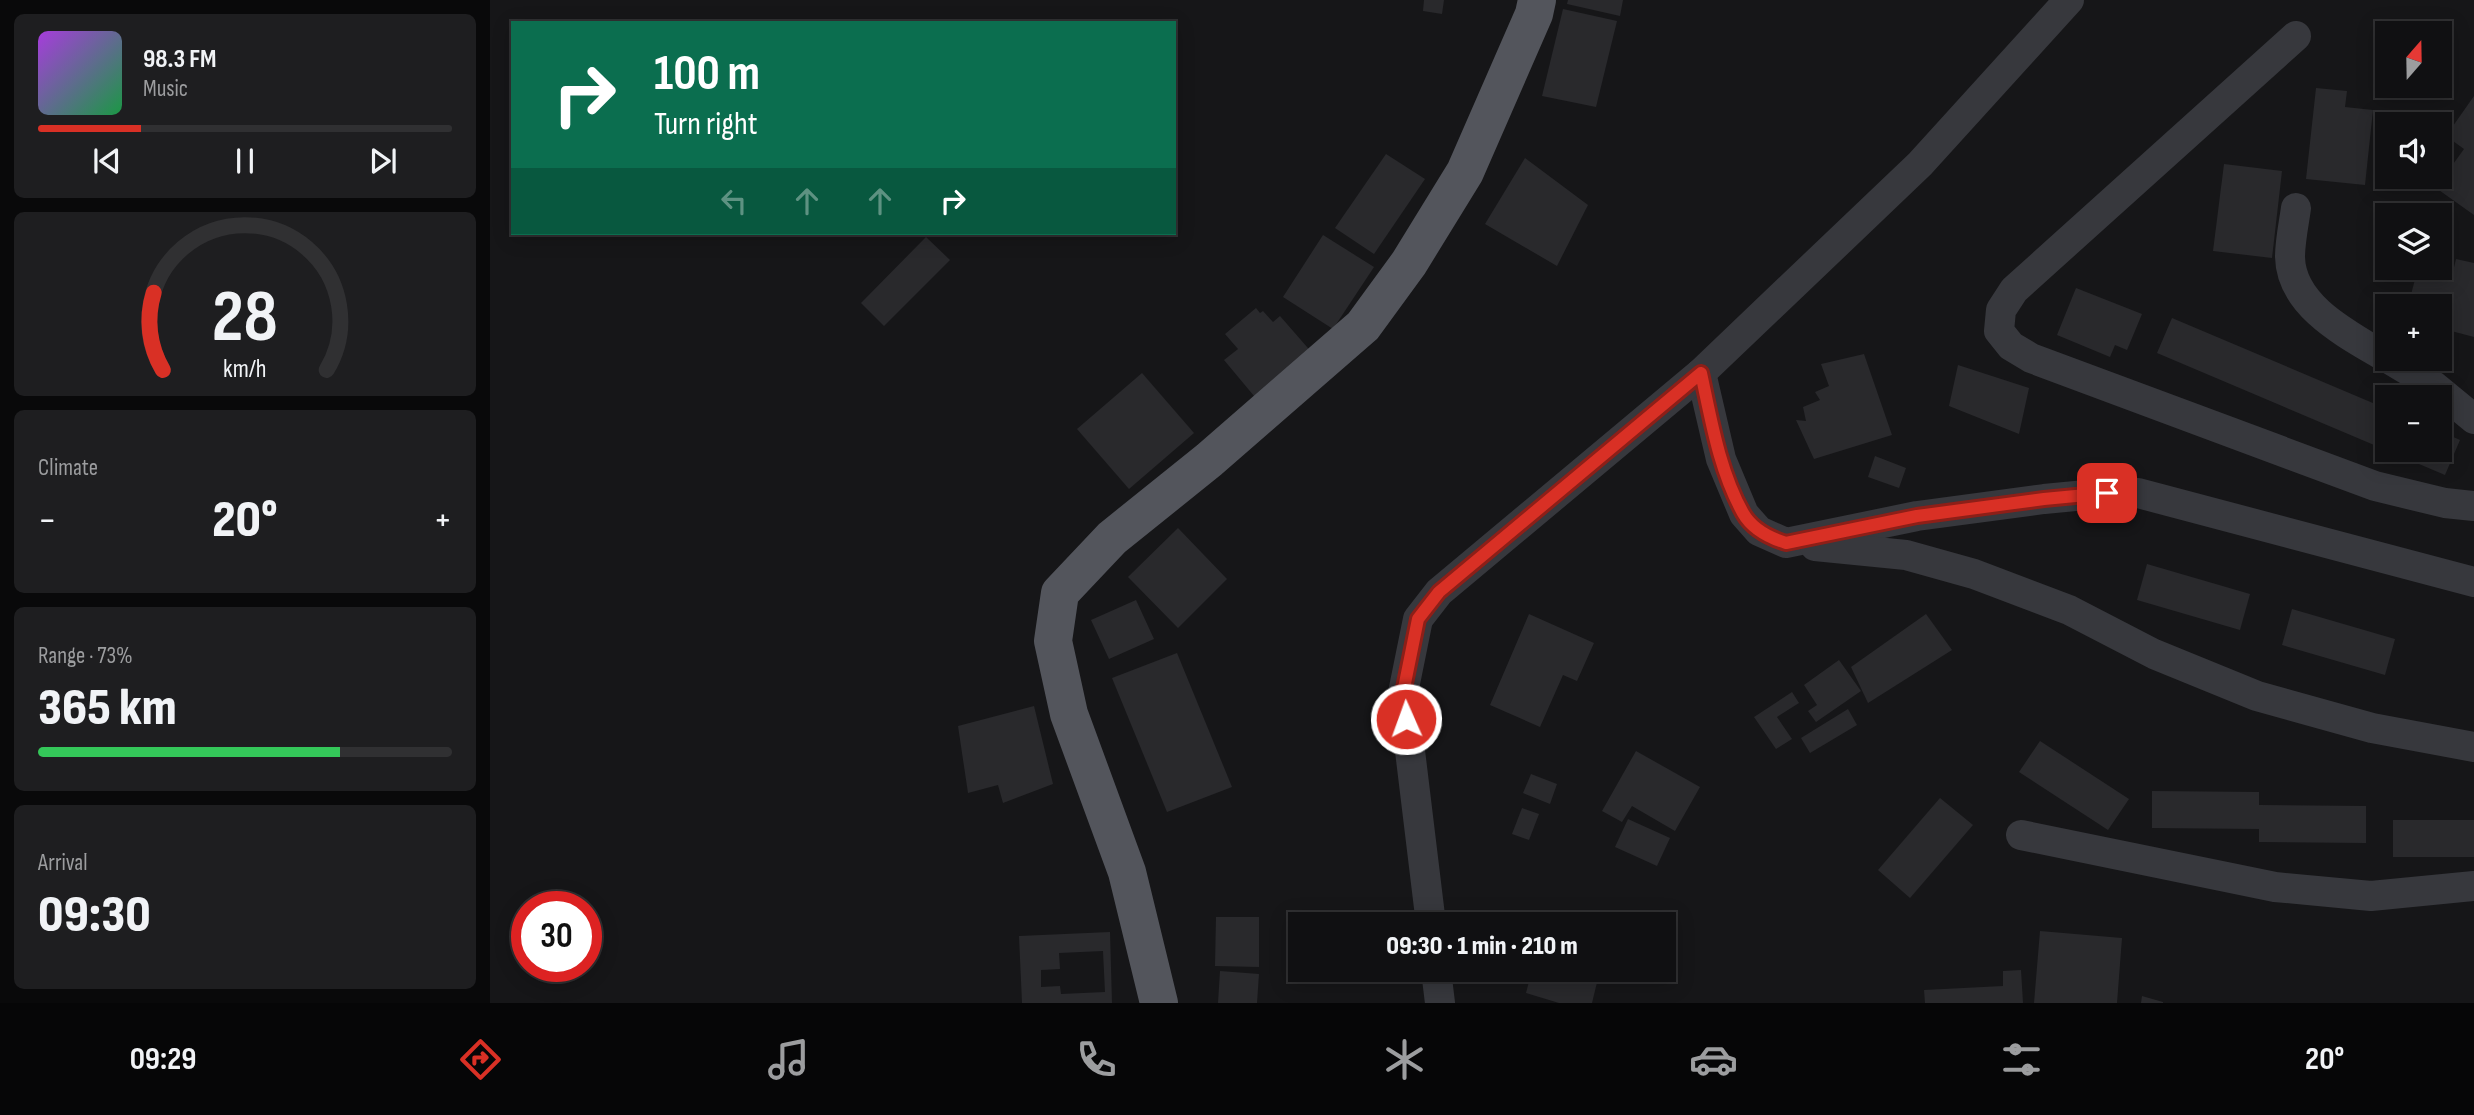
<!DOCTYPE html>
<html lang="en">
<head>
<meta charset="utf-8">
<style>
	:root { --surface:#101012; --page:#1e1e20; --text:#f1f3f6; --muted:#9c9d9f; --line:#303032; --accent:#d93025 }
	body { margin:0; font-family:"Sofia Sans Condensed",sans-serif; background:var(--page); color:var(--text); height:100vh; display:flex; flex-direction:column; font-size:26px; white-space:nowrap }
	* { box-sizing:border-box; margin:0 }
	p { font-size:23px; color:var(--muted) }
	.icon { flex:none; width:38px; height:38px; fill:none; stroke:currentColor; stroke-width:2; stroke-linecap:round; stroke-linejoin:round }
	.map { position:relative; flex:1; overflow:hidden }
	.drawer { display:flex; flex-direction:column; gap:14px; padding:14px; background:#09090a; width:490px }
	.drawer>* { flex:none }
	.banner { position:absolute; left:21px; top:21px; width:665px; height:214px; border-radius:0px; box-shadow:0 4px 18px #0003,0 0 0 2px var(--line); background:#0b6e4f; color:#fff; overflow:hidden }
	.needle { width:46px; rotate:20deg }
	.buttons { position:absolute; left:1885px; top:21px; display:grid; gap:14px }
	.buttons a { display:grid; place-items:center; width:77px; height:77px; border-radius:0px; background:var(--surface); box-shadow:0 4px 18px #0003,0 0 0 2px var(--line); font-size:35px }
	.speed { position:absolute; left:21px; top:891px; display:flex; gap:14px; font-size:35px; font-weight:700; text-align:center }
	.speed>* { display:grid; place-content:center; width:91px; height:91px; border-radius:50%; background:var(--surface); box-shadow:0 4px 18px #0003,0 0 0 2px var(--line); line-height:1 }
	.speed .limit { border:10px solid #d22; background:#fff; color:#111 }
	.pin { position:absolute; display:grid; place-items:center; width:60px; height:60px; color:#fff; margin:-30px; border-radius:14px; box-shadow:0 4px 10px #0006 }
	.me { position:absolute; width:77px; margin:-38px; rotate:358deg; stroke-linejoin:round; filter:drop-shadow(0 0 5px #0008) }
	.turn { display:flex; align-items:center; gap:24px; height:147px; padding:0 28px; font-size:32px }
	.turn .icon { width:91px; height:91px; stroke-width:2.5 }
	.turn b { display:block; font-size:49px; line-height:60px }
	.lanes { display:flex; align-items:center; height:66px; padding:0 28px; background:#0003; justify-content:center; gap:35px; direction:ltr }
	.lanes .off { opacity:.35 }
	.big { font-size:52px; font-weight:800; line-height:1.1 }
	.drawer .tile { flex:1; display:flex; flex-direction:column; justify-content:center; gap:10px; min-width:0; padding:0 24px; border-radius:10px; background:var(--page) }
	.drawer .dial { align-items:center; gap:0 }
	.dial svg { height:182px; overflow:visible; fill:none; stroke:var(--line); stroke-width:7; stroke-linecap:round; text-anchor:middle }
	.dial text { fill:var(--text); stroke:none }
	.song { display:flex; align-items:center; gap:21px }
	.cover { width:84px; height:84px; border-radius:10px; background:linear-gradient(135deg,hsl(280 70% 55%),hsl(140 70% 35%)) }
	.played { height:7px; border-radius:4px; background:linear-gradient(90deg,var(--accent) 25%,var(--line) 25%) }
	.keys { display:flex; justify-content:space-around; direction:ltr }
	.heat { display:flex; justify-content:space-between; align-items:center; font-size:38px; direction:ltr }
	.charge { height:10px; border-radius:5px; background:linear-gradient(90deg,#34c759 73%,var(--line) 0) }
	.trip { position:absolute; left:798px; top:912px; width:388px; height:70px; border-radius:0px; background:var(--surface); box-shadow:0 4px 18px #0003,0 0 0 2px var(--line); font-weight:800; line-height:70px; text-align:center }
	.tab-bar { display:flex; height:112px; justify-content:space-around; align-items:center; background:#060607; color:var(--muted) }
	.tab-bar .icon { width:49px; height:49px }
	.tab-bar .selected { color:var(--accent) }
	.tab-bar b { font-size:32px; color:var(--text) }
	main { display:flex; flex:1; min-height:0 }
	.map>svg:first-child { display:block }
	.building { fill:#29292c; fill-rule:evenodd }
	.lines { fill:none; stroke-linecap:round; stroke-linejoin:round }
	.minor { stroke:#37383d; stroke-width:30 }
	.primary { stroke:#53555c; stroke-width:38 }
	.route-casing { stroke:#8d1f18; stroke-width:18 }
	.route { stroke:#d93025; stroke-width:12 }
</style>
</head>
<body>
<main>
<section class="drawer">
<div class="tile">
<div class="song"><i class="cover"></i><div><b>98.3 FM</b><p>Music</p></div></div>
<div class="played"></div>
<div class="keys"><svg class="icon" aria-label="previous" viewBox="0 0 24 24"><path d="M18 5L8 12l10 7zM5 5v14"/></svg><svg class="icon" aria-label="pause" viewBox="0 0 24 24"><path d="M8 5v14M16 5v14"/></svg><svg class="icon" aria-label="next" viewBox="0 0 24 24"><path d="M6 5l10 7-10 7zM19 5v14"/></svg></div>
</div>
<div class="tile dial"><svg viewBox="0 0 100 80">
<path d="M14 69A42 42 0 1 1 86 69"/>
<path d="M14 69A42 42 0 0 1 10 35" stroke="#d93025"/>
<text x="50" y="56" font-size="32" font-weight="700">28</text>
<text x="50" y="72" font-size="11">km/h</text>
</svg></div>
<div class="tile"><p>Climate</p>
<div class="heat"><a>−</a><b class="big">20°</b><a>+</a></div>
</div>
<div class="tile"><p>Range · 73%</p><b class="big">365 km</b><div class="charge"></div></div>
<div class="tile"><p>Arrival</p><b class="big">09:30</b></div>
</section>
<div class="map">
<svg width="1984" height="1003" viewBox="0 0 1984 1003">
	<rect width="100%" height="100%" fill="#161618"/>
	<!-- building -->
	<g class="building">
		<polygon points="934,0 954,0 952,14 933,11"/>
		<polygon points="1078,0 1133,0 1130,16 1077,4"/>
		<polygon points="1073,9 1127,21 1106,107 1052,96"/>
		<polygon points="1826,88 1857,91 1855,107 1883,110 1875,185 1816,179"/>
		<polygon points="1984,96 1984,215 1946,188 1974,149 1956,136"/>
		<polygon points="896,154 935,179 884,254 845,228"/>
		<polygon points="1035,158 1098,205 1067,266 995,224"/>
		<polygon points="1734,164 1792,171 1782,258 1723,251"/>
		<polygon points="833,235 884,267 843,329 793,297"/>
		<polygon points="436,237 460,260 394,326 371,303"/>
		<polygon points="1966,259 1984,263 1984,337 1950,328 1950,306 1918,306 1928,268 1947,268 1963,272"/>
		<polygon points="1586,288 1652,314 1637,350 1625,345 1620,357 1567,335"/>
		<polygon points="766,308 770,313 773,311 783,322 790,316 824,355 769,402 734,360 748,349 735,334"/>
		<polygon points="1682,318 1897,409 1897,450 1950,450 1950,431 1970,440 1955,475 1667,353"/>
		<polygon points="1374,354 1402,435 1324,459 1306,420 1316,421 1313,407 1330,400 1325,392 1339,386 1331,364"/>
		<polygon points="1468,365 1539,388 1529,434 1459,406"/>
		<polygon points="652,373 704,433 639,489 587,429"/>
		<polygon points="1385,456 1416,468 1409,488 1378,477"/>
		<polygon points="688,528 737,579 688,628 638,577"/>
		<polygon points="1657,564 1760,594 1750,630 1647,600"/>
		<polygon points="646,600 664,639 619,659 601,620"/>
		<polygon points="1802,609 1905,639 1895,675 1792,645"/>
		<polygon points="1039,614 1104,643 1087,681 1073,675 1050,727 1000,705"/>
		<polygon points="1436,614 1462,650 1378,703 1361,667"/>
		<polygon points="687,653 742,787 677,812 622,678"/>
		<polygon points="1349,660 1371,691 1326,722 1318,711 1327,705 1314,685"/>
		<polygon points="1302,692 1309,703 1287,717 1302,739 1286,749 1264,717"/>
		<polygon points="544,706 563,784 513,803 508,785 478,793 468,726"/>
		<polygon points="1358,709 1367,725 1320,753 1311,738"/>
		<polygon points="1550,741 1639,799 1618,830 1529,772"/>
		<polygon points="1146,751 1210,787 1185,831 1142,806 1132,822 1112,811"/>
		<polygon points="1041,774 1067,784 1060,804 1033,793"/>
		<polygon points="1662,791 1769,792 1769,805 1876,806 1876,843 1769,842 1769,829 1662,828"/>
		<polygon points="1450,798 1483,825 1420,898 1388,870"/>
		<polygon points="1032,808 1049,814 1039,840 1022,834"/>
		<polygon points="1138,819 1180,838 1167,866 1125,847"/>
		<rect x="1903" y="820" width="81" height="37"/>
		<polygon points="726,917 769,917 769,967 725,966"/>
		<polygon points="1550,931 1632,938 1627,1003 1544,1003"/>
		<path d="M620,932L622,1003H532L529,936ZM613,951L615,992L571,994L570,986L551,987V970L570,969L569,953Z"/>
		<polygon points="1042,970 1110,970 1102,1003 1069,1003 1036,993"/>
		<polygon points="1531,970 1533,1003 1435,1003 1434,990 1513,986 1513,971"/>
		<polygon points="730,971 769,974 767,1003 728,1003"/>
		<polygon points="1652,996 1673,1002 1673,1003 1651,1003"/>
	</g>
	<g class="lines">
		<!-- minor -->
		<g class="minor">
			<polyline points="1806,36 1524,290 1511,310 1509,331 1521,346 1541,358 1885,486 1955,503 1984,506"/>
			<path d="M1806,208C1804,223 1800,241 1800,257C1801,307 1859,335 1897,358"/>
			<polyline points="1899,359 1944,386 1984,419"/>
			<polyline points="1211,373 1231,459 1254,514 1269,531 1296,543 1427,516 1554,499 1617,493 1648,493 1984,582"/>
			<polyline points="1325,546 1416,555 1484,574 1579,610 1664,654 1767,696 1882,728 1984,747"/>
			<polyline points="1531,835 1785,887 1881,896 1984,886"/>
			<polyline points="941,924 913,693 928,619 949,592 1211,373 1430,164 1579,0"/>
			<polyline points="946,970 950,1003"/>
		</g>
		<!-- primary -->
		<polyline class="primary" points="669,1003 637,872 579,714 563,641 570,593 622,538 719,460 873,326 919,263 975,172 1044,14 1047,0"/>
	</g>
	<g class="lines">
		<defs>
			<path id="route" d="M916,719L913,693L928,619L949,592L1211,373C1221,419 1229,470 1253,513C1262,529 1280,538 1296,543L1427,516L1554,499L1617,493"/>
		</defs>
		<!-- route casing -->
		<use href="#route" class="route-casing"/>
		<!-- route -->
		<use href="#route" class="route"/>
	</g>
</svg>
<div class="buttons">
<a><svg class="needle" viewBox="-14 -14 28 28"><path d="M0-13l5 13h-10z" fill="#e53935"/><path d="M0 13l5-13h-10z" fill="#9c9d9f"/></svg></a>
<a><svg class="icon" aria-label="sound" viewBox="0 0 24 24"><path d="M4 9h4l5-4v14l-5-4H4zM17 9q2 3 0 6"/></svg></a>
<a><svg class="icon" aria-label="layers" viewBox="0 0 24 24"><path d="M12 4l9 5-9 5-9-5zM3 14l9 5 9-5"/></svg></a>
<a>+</a>
<a>−</a>
</div>
<div class="speed"><div class="limit">30</div></div>
<div class="pin" style="left:1617px;top:493px;background:#d93025"><svg class="icon" aria-label="arrive" viewBox="0 0 24 24"><path d="M6 21V4h12l-3 4 3 4H6"/></svg></div>
<svg class="me" style="left:916px;top:719px" viewBox="-20 -20 40 40"><circle r="17" fill="#d93025" stroke="#fff" stroke-width="3"/><path d="M0-11L8 9 0 5-8 9z" fill="#fff"/></svg>
<div class="trip">09:30 · 1 min · 210 m</div>
<div class="banner">
<div class="turn"><svg class="icon" aria-label="right" viewBox="0 0 24 24"><path d="M7 20v-9h11M14 6l5 5-5 5"/></svg><div><b>100 m</b>Turn right</div></div>
<div class="lanes"><svg class="icon off" aria-label="left" viewBox="0 0 24 24"><path d="M17 20v-9H6M10 6l-5 5 5 5"/></svg><svg class="icon off" aria-label="ahead" viewBox="0 0 24 24"><path d="M12 20V5M6 11l6-6 6 6"/></svg><svg class="icon off" aria-label="ahead" viewBox="0 0 24 24"><path d="M12 20V5M6 11l6-6 6 6"/></svg><svg class="icon" aria-label="right" viewBox="0 0 24 24"><path d="M7 20v-9h11M14 6l5 5-5 5"/></svg></div>
</div>
</div>
</main>
<nav class="tab-bar">
<b>09:29</b>
<svg class="icon selected" aria-label="directions" viewBox="0 0 24 24"><path d="M12 3l9 9-9 9-9-9zM9 14v-3h6M13 9l2 2-2 2"/></svg>
<svg class="icon" aria-label="music" viewBox="0 0 24 24"><path d="M9 18V5l10-2v13"/><circle cx="6" cy="18" r="3"/><circle cx="16" cy="16" r="3"/></svg>
<svg class="icon" aria-label="phone" viewBox="0 0 24 24"><path d="M5 4h4l2 5-3 2q2 4 5 5l2-3 5 2v4C11 20 4 13 5 4z"/></svg>
<svg class="icon" aria-label="climate" viewBox="0 0 24 24"><path d="M12 3v18M4 7l16 10M4 17L20 7"/></svg>
<svg class="icon" aria-label="car" viewBox="0 0 24 24"><path d="M5 17H2v-5l4-1 3-4h7l3 4 3 1v5h-3M9 17h6M6 11h13"/><circle cx="7" cy="17" r="2"/><circle cx="17" cy="17" r="2"/></svg>
<svg class="icon" aria-label="filters" viewBox="0 0 24 24"><path d="M4 7h16M4 17h16"/><circle cx="9" cy="7" r="2"/><circle cx="15" cy="17" r="2"/></svg>
<b>20°</b>
</nav>
</body>
</html>
